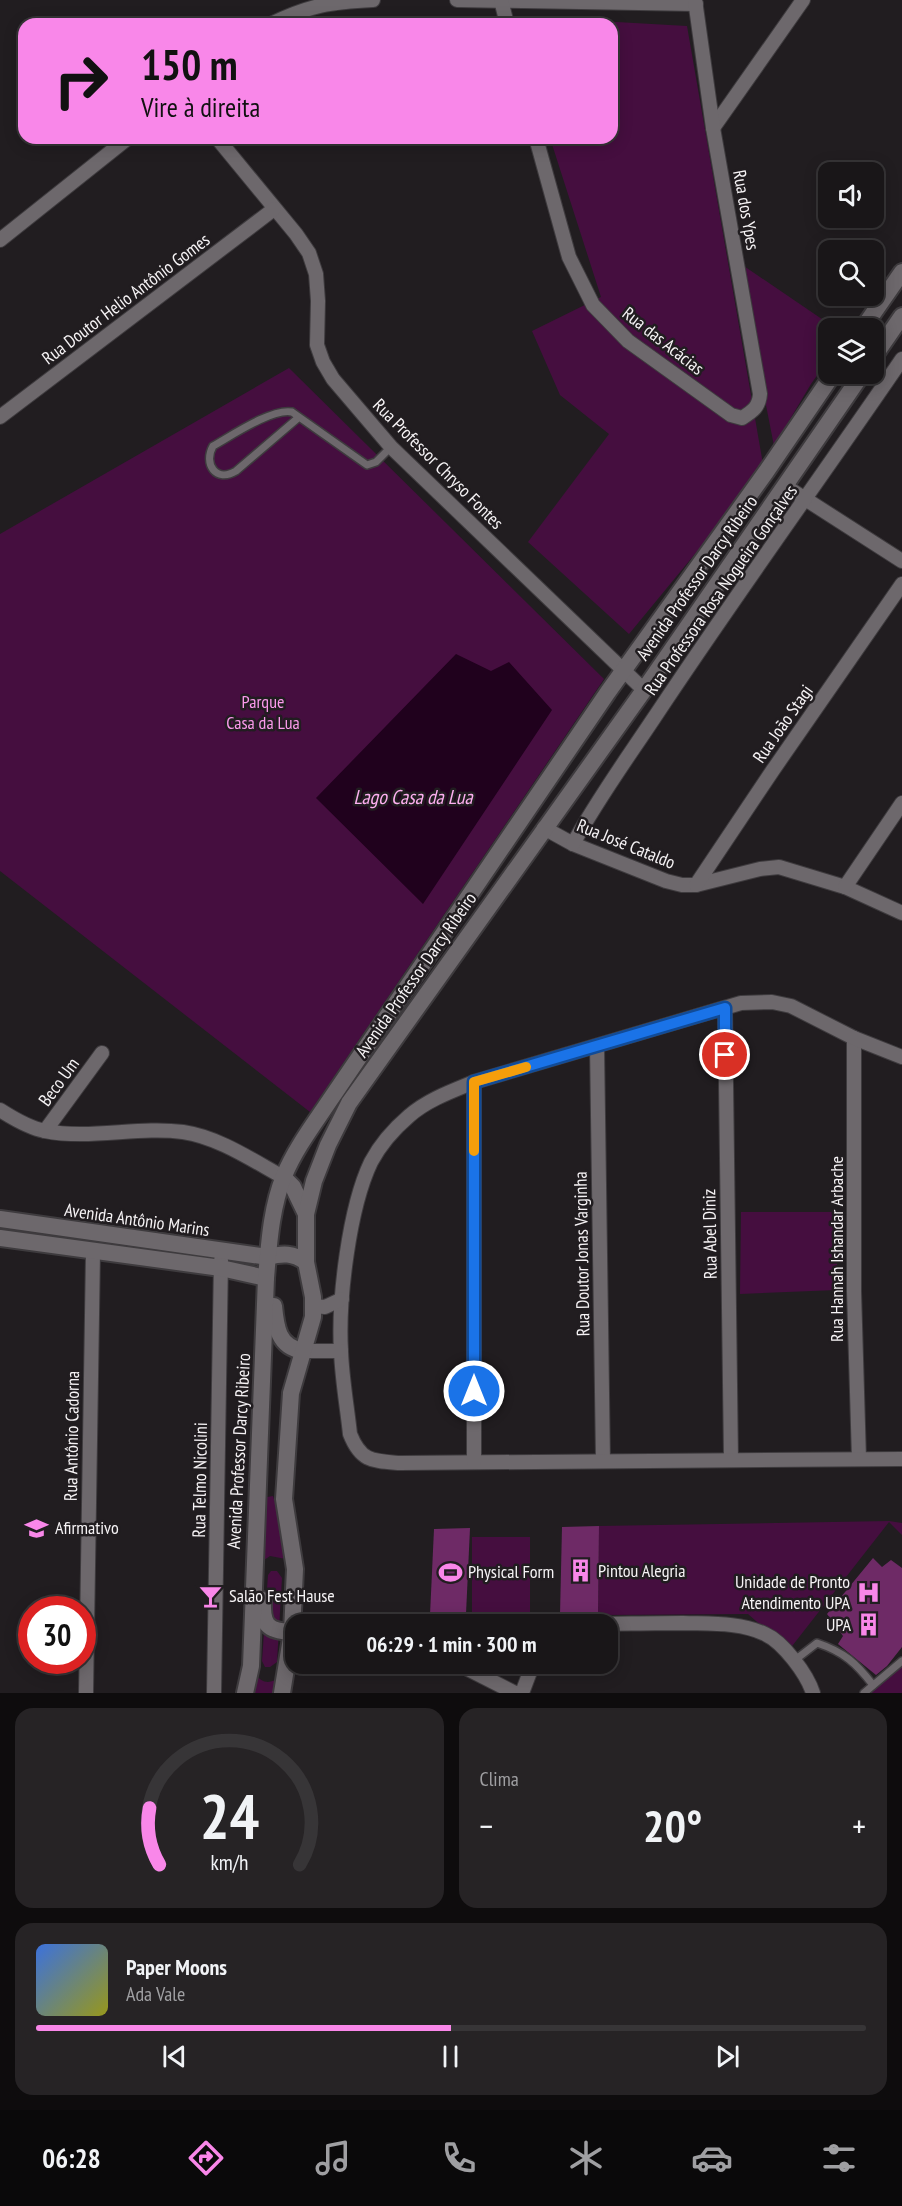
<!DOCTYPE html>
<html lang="pt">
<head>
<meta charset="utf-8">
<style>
	:root { --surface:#191618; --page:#262325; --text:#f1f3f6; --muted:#9f9fa2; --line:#373537; --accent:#f987e9 }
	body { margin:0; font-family:"PT Sans Narrow",sans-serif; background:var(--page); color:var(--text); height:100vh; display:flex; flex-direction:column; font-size:22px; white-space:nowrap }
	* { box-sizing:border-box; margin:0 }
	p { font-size:20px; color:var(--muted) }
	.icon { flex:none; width:33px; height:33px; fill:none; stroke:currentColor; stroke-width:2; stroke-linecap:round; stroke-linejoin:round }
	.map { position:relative; height:1693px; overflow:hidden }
	.drawer { display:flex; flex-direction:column; gap:15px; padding:15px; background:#0e0c0d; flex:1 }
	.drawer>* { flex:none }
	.hud { position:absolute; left:18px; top:18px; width:600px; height:126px; border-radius:18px; box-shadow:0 3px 15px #0003,0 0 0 2px var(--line); background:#f987e9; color:#111; overflow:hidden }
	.tools { position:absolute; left:818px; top:162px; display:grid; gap:12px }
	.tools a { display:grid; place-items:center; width:66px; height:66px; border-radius:12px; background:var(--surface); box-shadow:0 3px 15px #0003,0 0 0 2px var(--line); font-size:30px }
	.speed { position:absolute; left:18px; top:1596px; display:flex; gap:12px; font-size:30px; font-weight:700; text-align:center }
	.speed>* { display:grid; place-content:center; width:78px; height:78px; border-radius:50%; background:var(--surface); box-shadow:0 3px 15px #0003,0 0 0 2px var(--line); line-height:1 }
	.speed .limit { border:9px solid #d22; background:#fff; color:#111 }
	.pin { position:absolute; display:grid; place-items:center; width:51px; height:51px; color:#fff; margin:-26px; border:3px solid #fff; border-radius:50%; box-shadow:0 2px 6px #0007 }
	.me { position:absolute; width:66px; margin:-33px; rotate:0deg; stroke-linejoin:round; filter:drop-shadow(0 0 4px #0008) }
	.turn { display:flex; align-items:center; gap:21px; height:126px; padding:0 24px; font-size:27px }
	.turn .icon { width:78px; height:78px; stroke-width:2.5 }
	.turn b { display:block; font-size:42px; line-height:51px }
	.big { font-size:45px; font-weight:700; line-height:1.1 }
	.drawer .widget { flex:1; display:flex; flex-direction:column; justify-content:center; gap:9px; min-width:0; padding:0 21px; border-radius:18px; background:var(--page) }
	.drawer .dial { align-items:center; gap:0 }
	.dial svg { height:156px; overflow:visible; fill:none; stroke:var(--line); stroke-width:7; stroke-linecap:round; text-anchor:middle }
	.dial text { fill:var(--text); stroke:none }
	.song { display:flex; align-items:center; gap:18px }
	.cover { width:72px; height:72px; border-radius:9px; background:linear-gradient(135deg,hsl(220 70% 55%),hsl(60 70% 35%)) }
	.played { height:6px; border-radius:3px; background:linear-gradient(90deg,var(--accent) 50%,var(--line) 50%) }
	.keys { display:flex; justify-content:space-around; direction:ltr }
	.heat { display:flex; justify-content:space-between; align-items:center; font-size:33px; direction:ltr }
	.drawer .tiles { flex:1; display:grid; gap:15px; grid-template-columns:1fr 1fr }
	.widget:last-child { grid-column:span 2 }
	.trip { position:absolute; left:285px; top:1614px; width:333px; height:60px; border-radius:18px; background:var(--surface); box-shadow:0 3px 15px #0003,0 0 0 2px var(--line); font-weight:700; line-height:60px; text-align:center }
	.menu { display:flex; height:96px; justify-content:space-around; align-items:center; background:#0a090a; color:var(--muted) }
	.menu .icon { width:42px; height:42px }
	.menu .on { color:var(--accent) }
	.menu b { font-size:27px; color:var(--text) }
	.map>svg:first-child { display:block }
	.green { fill:#450e3f }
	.water { fill:#20011d }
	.building { fill:#6e2a66 }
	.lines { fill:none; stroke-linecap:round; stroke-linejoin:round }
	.service-casing { stroke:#3e3b3e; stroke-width:10 }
	.minor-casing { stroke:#3e3b3e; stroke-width:16 }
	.tertiary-casing { stroke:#3e3b3e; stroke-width:20 }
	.secondary-casing { stroke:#3e3b3e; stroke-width:20 }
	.service { stroke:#6d686c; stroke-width:7 }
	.minor { stroke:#6d686c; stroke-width:14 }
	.tertiary { stroke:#6d686c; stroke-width:16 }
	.secondary { stroke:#6d686c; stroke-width:16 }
	.route-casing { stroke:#114b97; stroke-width:15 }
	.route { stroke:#1a73e8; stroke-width:10 }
	.slow { stroke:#f59e0b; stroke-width:10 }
	.labels { text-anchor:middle; stroke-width:5; stroke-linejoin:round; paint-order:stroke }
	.street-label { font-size:18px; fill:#f6f3f5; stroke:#211d20 }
	.park-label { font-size:18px; fill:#fa9aeb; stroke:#211d20 }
	.poi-label { font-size:18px; fill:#f6f3f5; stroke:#211d20; text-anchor:start }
	.water-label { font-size:20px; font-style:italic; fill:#fdaff0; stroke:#211d20 }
</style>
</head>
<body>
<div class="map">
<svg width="902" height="1693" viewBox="0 0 902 1693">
	<rect width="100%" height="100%" fill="#211d20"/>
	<!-- green -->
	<g class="green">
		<polygon points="511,16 687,26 764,470 629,634 528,542 609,434 560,395 532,331 601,297 550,138 612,138 612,24 514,24"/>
		<polygon points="738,262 835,328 828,328 828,360 811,384 774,446"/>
		<polygon points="289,368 604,679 310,1112 0,871 0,534"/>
		<polygon points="741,1212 837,1212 837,1290 740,1294"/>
		<polygon points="273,1496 288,1547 286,1559 270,1556 261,1562 267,1497"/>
		<polygon points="889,1521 902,1523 902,1535 889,1522 789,1650 748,1614 598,1615 599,1526"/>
		<polygon points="472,1537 530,1537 530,1613 472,1614"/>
		<polygon points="271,1571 277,1571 282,1578 277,1662 270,1667 265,1667 262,1661 268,1575"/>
		<polygon points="902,1657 902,1693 869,1693"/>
		<path d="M255,1674C264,1685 270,1683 282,1677L277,1693H252Z"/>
	</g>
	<!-- water -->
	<polygon class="water" points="456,654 491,671 509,662 552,710 423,904 316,798"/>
	<!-- building -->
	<g class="building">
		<polygon points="599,1526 598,1615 560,1615 562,1527"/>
		<polygon points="470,1528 466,1614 430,1615 434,1529"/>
		<polygon points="873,1558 882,1567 891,1560 902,1568 902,1647 887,1666 876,1675 838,1644 843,1636 827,1614"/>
	</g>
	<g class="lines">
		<defs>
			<g id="service">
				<path d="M298,418L236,471C216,483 203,464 213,446C231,436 272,408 292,412L367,465L376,462L391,447"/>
				<path d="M795,1660L817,1643C844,1652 856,1663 873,1685"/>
				<polyline points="864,1693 902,1661"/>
			</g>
			<g id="minor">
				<polyline points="457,0 696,4"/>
				<polyline points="501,0 507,24"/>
				<path d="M271,24C310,5 331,2 373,0"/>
				<polyline points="713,128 803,0"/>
				<polyline points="217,138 296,234 309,253 316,274 318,301 317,345 323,362 333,379 391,447 644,690"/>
				<path d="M536,138L569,257L593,305L628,341L731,415L742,418C753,411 759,407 760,394L713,128L695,0"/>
				<polyline points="0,240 128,138"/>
				<polyline points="0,417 274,209"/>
				<polyline points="785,486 902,561"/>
				<polyline points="544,828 573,844 666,881 682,885 696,885 760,869 779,867 845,887 902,913"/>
				<path d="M573,844C597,800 626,760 654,718C734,597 820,479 902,359"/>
				<polyline points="696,885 773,770 902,584"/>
				<polyline points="845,887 902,803"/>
				<polyline points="725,1008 731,1459"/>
				<polyline points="854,1038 854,1291 859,1459"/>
				<polyline points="597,1046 603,1461"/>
				<path d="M902,1057L854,1038L791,1006L772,1002L741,1003L474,1082C452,1091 427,1100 409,1116C395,1128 380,1145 371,1162C349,1208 338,1300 341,1351C342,1379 347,1406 350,1434C361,1462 373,1461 400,1463L902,1459"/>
				<path d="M0,1110C14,1119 29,1128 45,1131C90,1140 138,1126 183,1132C218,1137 252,1160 283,1177"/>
				<polyline points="45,1131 102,1053"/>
				<polyline points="313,1306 325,1307 342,1299"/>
				<polyline points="303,1351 341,1351"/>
				<polyline points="474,1462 474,1082"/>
				<polyline points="397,1624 512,1624"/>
				<path d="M581,1624C615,1624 649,1623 683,1623C709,1624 740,1622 765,1634C783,1642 807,1674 813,1693"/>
				<polyline points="458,1664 515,1693"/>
				<polyline points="86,1693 93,1252"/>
				<polyline points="214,1693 221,1260"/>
				<polyline points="522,1693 533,1664"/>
			</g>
			<g id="tertiary">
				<polyline points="0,1219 268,1257"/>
				<polyline points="0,1238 221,1268 266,1278"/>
			</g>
			<g id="secondary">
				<polyline points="863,328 902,272"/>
				<polyline points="873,358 902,316"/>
				<polyline points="283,1177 293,1187 306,1214"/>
				<path d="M268,1257C283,1253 293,1253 306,1262"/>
				<path d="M274,1306C276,1327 278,1347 303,1351"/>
				<path d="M263,1600C262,1625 267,1631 292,1632"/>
				<path d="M245,1693L251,1666L266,1278C269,1244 271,1208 284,1176C295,1149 314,1124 330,1100L608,692L766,472L833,374"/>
				<polyline points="282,1693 292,1632 295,1569 284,1499 291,1393 313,1317 313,1297 306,1262 306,1214 314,1181 328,1145 349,1103 644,690 862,374"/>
			</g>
		</defs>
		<!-- service casing -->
		<use href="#service" class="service-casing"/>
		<!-- minor casing -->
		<use href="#minor" class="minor-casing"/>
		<!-- tertiary casing -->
		<use href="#tertiary" class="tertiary-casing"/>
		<!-- secondary casing -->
		<use href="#secondary" class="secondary-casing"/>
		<!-- service -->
		<use href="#service" class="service"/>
		<!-- minor -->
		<use href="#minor" class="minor"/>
		<!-- tertiary -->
		<use href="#tertiary" class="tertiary"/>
		<!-- secondary -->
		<use href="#secondary" class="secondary"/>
	</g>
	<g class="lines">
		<defs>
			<polyline id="route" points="474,1391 474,1082 725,1008 725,1055"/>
		</defs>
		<!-- route casing -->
		<use href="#route" class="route-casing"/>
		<!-- route -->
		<use href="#route" class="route"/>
		<!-- slow -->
		<polyline class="slow" points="474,1151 474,1082 526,1067"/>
	</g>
	<!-- icons -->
	<defs>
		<symbol id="school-bare" viewBox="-9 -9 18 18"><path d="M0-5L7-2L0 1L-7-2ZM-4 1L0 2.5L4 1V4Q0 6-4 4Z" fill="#f987e9" stroke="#211d20" stroke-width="2.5" paint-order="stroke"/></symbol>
		<symbol id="building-bare" viewBox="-9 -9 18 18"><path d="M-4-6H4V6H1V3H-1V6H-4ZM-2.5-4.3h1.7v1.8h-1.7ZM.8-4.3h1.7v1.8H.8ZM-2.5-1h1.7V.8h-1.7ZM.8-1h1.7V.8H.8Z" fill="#f987e9" stroke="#211d20" stroke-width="2.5" paint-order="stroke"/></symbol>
		<symbol id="stadium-bare" viewBox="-9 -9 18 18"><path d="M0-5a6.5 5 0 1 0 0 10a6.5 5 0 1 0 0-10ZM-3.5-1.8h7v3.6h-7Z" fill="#f987e9" stroke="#211d20" stroke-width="2.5" paint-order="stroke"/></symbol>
		<symbol id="hospital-bare" viewBox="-9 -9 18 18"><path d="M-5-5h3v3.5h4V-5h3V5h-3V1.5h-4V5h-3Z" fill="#f987e9" stroke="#211d20" stroke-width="2.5" paint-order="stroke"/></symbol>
		<symbol id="bar-bare" viewBox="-9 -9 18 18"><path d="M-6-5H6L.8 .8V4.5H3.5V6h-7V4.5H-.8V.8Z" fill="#f987e9" stroke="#211d20" stroke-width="2.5" paint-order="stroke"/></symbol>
	</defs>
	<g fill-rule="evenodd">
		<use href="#school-bare" x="20" y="1512" width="33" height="33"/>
		<use href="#building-bare" x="564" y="1554" width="33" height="33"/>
		<use href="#stadium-bare" x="434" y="1556" width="33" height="33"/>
		<use href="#hospital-bare" x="852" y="1576" width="33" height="33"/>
		<use href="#bar-bare" x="194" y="1580" width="33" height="33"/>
		<use href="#building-bare" x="852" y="1608" width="33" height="33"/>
	</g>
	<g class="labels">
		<!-- street labels -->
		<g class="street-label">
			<text transform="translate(746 210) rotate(80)" y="6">Rua dos Ypes</text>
			<text transform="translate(126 299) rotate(-37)" y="6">Rua Doutor Helio Antônio Gomes</text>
			<text transform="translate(663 341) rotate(38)" y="6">Rua das Acácias</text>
			<text transform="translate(438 464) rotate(45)" y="6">Rua Professor Chryso Fontes</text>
			<text transform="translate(697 578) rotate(-55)" y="6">Avenida Professor Darcy Ribeiro</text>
			<text transform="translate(721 590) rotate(-55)" y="6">Rua Professora Rosa Nogueira Gonçalves</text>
			<text transform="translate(783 724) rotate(-55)" y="6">Rua João Stagi</text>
			<text transform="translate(626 844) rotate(22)" y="6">Rua José Cataldo</text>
			<text transform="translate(416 975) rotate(-55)" y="6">Avenida Professor Darcy Ribeiro</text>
			<text transform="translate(59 1082) rotate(-54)" y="6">Beco Um</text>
			<text transform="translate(137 1220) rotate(8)" y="6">Avenida Antônio Marins</text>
			<text transform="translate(710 1234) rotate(-91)" y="6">Rua Abel Diniz</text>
			<text transform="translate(837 1249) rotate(-90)" y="6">Rua Hannah Ishandar Arbache</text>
			<text transform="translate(582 1254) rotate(-91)" y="6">Rua Doutor Jonas Varginha</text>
			<text transform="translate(72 1436) rotate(-89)" y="6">Rua Antônio Cadorna</text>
			<text transform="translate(239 1451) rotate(-87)" y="6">Avenida Professor Darcy Ribeiro</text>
			<text transform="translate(200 1480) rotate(-89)" y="6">Rua Telmo Nicolini</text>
		</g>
		<!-- park labels -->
		<g class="park-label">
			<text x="263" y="708">Parque<tspan x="263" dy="21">Casa da Lua</tspan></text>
		</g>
		<!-- poi labels -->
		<g class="poi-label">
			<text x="55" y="1534">Afirmativo</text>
			<text x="598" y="1577">Pintou Alegria</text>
			<text x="468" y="1578">Physical Form</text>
			<text x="850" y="1588" text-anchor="end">Unidade de Pronto<tspan x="850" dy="21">Atendimento UPA</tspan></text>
			<text x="229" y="1602">Salão Fest Hause</text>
			<text x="851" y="1631" text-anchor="end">UPA</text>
		</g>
		<!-- water labels -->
		<g class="water-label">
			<text x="413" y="804">Lago Casa da Lua</text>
		</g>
	</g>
</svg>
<div class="tools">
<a><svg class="icon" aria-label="sound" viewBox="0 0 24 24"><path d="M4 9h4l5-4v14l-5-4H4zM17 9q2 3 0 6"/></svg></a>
<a><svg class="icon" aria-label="search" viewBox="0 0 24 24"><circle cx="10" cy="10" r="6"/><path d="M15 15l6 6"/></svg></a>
<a><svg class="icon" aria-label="layers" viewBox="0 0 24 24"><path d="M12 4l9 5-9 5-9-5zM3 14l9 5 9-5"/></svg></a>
</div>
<div class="speed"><div class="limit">30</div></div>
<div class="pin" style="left:725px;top:1055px;background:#d93025"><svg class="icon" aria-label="arrive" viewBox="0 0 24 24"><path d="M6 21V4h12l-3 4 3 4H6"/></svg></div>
<svg class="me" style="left:474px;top:1391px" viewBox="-20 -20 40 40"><circle r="17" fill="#1a73e8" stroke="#fff" stroke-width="3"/><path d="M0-11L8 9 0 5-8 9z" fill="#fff"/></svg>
<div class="trip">06:29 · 1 min · 300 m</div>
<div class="hud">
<div class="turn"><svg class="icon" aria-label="right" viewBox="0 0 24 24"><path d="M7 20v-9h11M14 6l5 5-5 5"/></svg><div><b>150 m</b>Vire à direita</div></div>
</div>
</div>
<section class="drawer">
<div class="tiles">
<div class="widget dial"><svg viewBox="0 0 100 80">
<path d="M14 69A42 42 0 1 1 86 69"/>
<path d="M14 69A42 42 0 0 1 9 40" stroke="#f987e9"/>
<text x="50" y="56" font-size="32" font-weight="700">24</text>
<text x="50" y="72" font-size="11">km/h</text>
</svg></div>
<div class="widget"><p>Clima</p>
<div class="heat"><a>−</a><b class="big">20°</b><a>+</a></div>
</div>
<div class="widget">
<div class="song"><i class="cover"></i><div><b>Paper Moons</b><p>Ada Vale</p></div></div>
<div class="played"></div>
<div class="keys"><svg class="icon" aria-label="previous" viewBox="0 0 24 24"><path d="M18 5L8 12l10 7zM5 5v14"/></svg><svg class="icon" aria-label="pause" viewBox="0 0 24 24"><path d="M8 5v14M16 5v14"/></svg><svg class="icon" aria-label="next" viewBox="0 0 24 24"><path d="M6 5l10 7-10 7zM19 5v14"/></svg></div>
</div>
</div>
</section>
<nav class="menu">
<b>06:28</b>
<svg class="icon on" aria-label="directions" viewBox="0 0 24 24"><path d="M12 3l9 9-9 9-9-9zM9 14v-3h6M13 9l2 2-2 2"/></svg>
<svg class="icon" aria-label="music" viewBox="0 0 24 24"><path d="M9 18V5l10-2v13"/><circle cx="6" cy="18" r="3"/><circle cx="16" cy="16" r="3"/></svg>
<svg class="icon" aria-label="phone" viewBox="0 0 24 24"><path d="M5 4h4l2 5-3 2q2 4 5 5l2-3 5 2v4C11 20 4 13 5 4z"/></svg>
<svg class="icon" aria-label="climate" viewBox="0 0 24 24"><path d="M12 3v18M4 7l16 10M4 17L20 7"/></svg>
<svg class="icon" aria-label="car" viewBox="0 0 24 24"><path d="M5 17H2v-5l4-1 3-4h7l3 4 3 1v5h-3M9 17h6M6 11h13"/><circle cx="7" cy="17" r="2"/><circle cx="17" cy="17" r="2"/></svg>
<svg class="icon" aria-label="filters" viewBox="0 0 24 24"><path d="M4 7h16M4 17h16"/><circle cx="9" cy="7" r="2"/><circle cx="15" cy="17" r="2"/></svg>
</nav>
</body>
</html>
